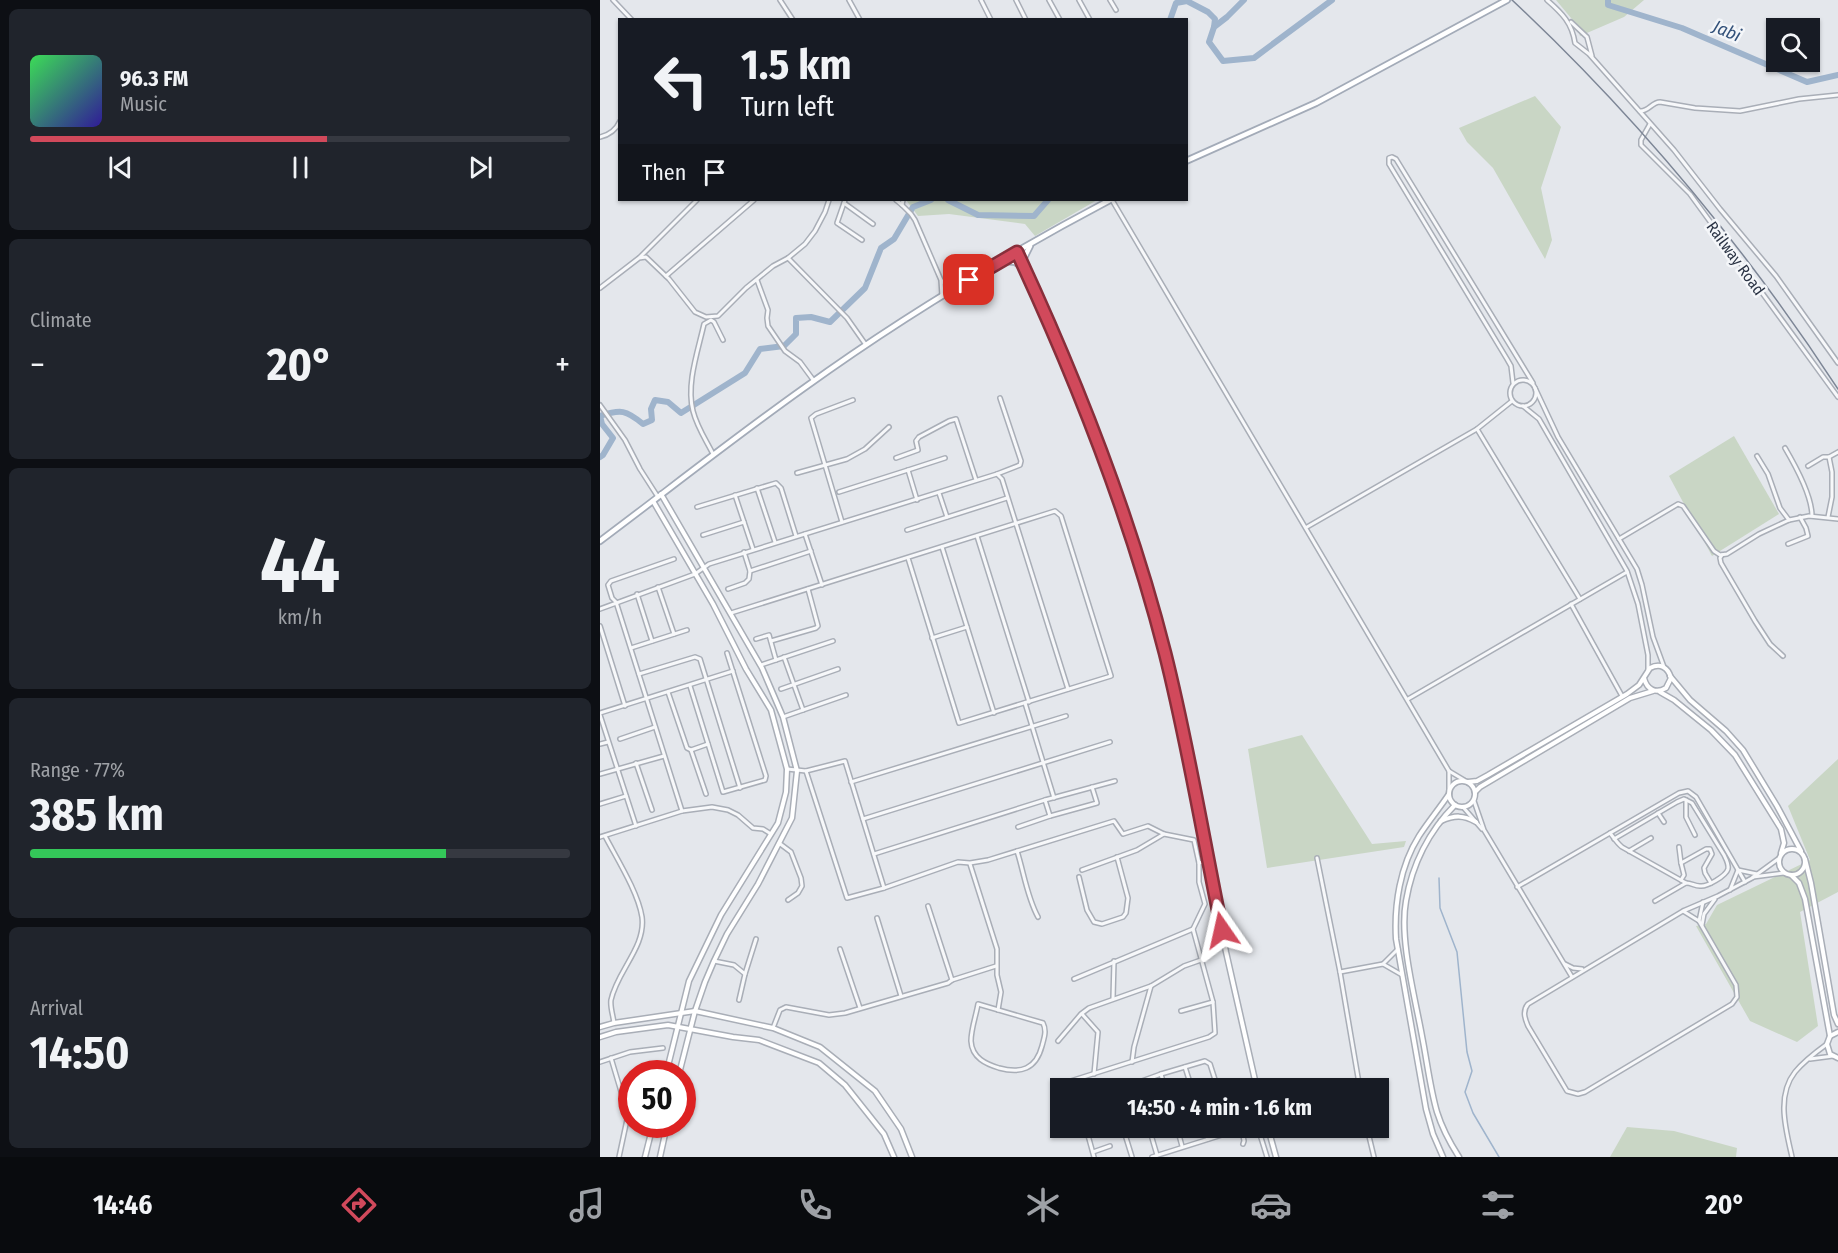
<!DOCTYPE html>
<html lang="en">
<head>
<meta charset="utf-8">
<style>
	:root { --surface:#171b24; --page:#20242c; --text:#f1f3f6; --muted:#9ea1a6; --line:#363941; --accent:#d1495b }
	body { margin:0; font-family:"Fira Sans Condensed",sans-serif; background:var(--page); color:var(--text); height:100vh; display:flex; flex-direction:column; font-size:22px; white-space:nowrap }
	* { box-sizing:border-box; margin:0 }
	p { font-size:20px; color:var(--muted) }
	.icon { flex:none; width:33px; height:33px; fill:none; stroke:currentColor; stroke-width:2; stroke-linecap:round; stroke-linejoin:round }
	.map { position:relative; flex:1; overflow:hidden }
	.sheet { display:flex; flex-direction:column; gap:9px; padding:9px; background:#0d0f14; width:600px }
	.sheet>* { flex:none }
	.guide { position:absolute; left:18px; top:18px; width:570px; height:183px; border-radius:0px; box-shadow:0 2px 4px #0004; background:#171b24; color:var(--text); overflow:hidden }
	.controls { position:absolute; left:1166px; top:18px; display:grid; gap:12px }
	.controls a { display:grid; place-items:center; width:54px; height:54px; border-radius:0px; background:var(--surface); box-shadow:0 2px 4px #0004; font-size:30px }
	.speed { position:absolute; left:18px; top:1060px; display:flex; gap:12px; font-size:30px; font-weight:700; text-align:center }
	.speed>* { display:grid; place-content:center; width:78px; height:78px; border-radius:50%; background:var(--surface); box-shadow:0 2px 4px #0004; line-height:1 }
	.speed .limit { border:9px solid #d22; background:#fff; color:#111 }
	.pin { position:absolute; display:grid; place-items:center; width:51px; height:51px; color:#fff; margin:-26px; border-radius:12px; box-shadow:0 3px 9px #0006 }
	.me { position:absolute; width:66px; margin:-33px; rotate:349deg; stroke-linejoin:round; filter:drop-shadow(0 0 4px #0008) }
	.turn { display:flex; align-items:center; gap:21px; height:126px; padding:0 24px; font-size:27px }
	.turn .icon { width:78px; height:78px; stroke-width:2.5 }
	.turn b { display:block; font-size:42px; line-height:51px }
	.then { display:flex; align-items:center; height:57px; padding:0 24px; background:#0003; gap:12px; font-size:22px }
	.big { font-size:45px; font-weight:700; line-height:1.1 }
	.sheet .widget { flex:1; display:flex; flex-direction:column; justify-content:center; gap:9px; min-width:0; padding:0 21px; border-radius:9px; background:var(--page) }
	.sheet .dial { align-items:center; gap:0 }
	.dial b { font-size:78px; line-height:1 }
	.song { display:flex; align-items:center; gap:18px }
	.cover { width:72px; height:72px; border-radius:9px; background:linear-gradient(135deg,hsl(130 70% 55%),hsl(250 70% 35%)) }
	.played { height:6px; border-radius:3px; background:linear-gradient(90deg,var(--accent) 55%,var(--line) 55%) }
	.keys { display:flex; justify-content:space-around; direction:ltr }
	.heat { display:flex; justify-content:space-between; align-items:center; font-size:33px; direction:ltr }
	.charge { height:9px; border-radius:4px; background:linear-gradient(90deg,#34c759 77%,var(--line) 0) }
	.trip { position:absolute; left:450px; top:1078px; width:339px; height:60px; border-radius:0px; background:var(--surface); box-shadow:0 2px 4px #0004; font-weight:700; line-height:60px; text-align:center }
	.dock { display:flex; height:96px; justify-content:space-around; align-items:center; background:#090b0e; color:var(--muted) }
	.dock .icon { width:42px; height:42px }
	.dock .selected { color:var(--accent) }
	.dock b { font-size:27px; color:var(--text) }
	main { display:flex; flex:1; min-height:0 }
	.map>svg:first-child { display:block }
	.green { fill:#c9d6c5 }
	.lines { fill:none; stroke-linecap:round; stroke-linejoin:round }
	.stream { stroke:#9fb4cc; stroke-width:1.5 }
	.river { stroke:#9fb4cc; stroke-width:6 }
	.street-casing { stroke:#a9aeb7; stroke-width:6 }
	.secondary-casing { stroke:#a9aeb7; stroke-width:7 }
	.primary-casing { stroke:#a3abb8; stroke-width:8 }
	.street { stroke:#f7f8fa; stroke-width:3 }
	.secondary { stroke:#fff; stroke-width:4 }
	.primary { stroke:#fff; stroke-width:4.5 }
	.tram { stroke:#7d8696; stroke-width:1.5 }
	.route-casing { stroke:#882f3b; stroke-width:15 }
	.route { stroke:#d1495b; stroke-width:10 }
	.labels { text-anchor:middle; stroke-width:5; stroke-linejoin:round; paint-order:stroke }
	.street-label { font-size:16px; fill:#2b3445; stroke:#f4f6f9 }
	.water-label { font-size:18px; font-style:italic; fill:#34527a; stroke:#f4f6f9 }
</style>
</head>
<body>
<main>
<section class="sheet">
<div class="widget">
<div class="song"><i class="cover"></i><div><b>96.3 FM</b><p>Music</p></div></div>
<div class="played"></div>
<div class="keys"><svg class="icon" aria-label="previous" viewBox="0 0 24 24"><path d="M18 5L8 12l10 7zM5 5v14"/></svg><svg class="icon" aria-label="pause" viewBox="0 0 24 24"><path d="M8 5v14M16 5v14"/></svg><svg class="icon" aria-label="next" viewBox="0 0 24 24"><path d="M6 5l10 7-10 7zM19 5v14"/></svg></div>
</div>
<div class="widget"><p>Climate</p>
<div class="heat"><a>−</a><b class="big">20°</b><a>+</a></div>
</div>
<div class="widget dial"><b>44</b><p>km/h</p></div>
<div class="widget"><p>Range · 77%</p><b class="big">385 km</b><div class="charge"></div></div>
<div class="widget"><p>Arrival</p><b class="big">14:50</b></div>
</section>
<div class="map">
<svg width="1238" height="1157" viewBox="0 0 1238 1157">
	<rect width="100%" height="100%" fill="#e4e7ec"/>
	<!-- green -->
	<g class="green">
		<polygon points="956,0 1044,0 1024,17 980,36 976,24"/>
		<polygon points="935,96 961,127 941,188 952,240 945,259 893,168 867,142 859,128"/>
		<polygon points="306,200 497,200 435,236 425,224 349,214 318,216"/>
		<polygon points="1134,436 1179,514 1112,556 1069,476"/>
		<polygon points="702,735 772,844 806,841 804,847 667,868 648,749"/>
		<polygon points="1238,759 1238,892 1200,912 1218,1026 1197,1042 1150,1021 1096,926 1106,924 1117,905 1210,860 1188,806"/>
		<polygon points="1027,1127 1074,1131 1137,1148 1136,1157 1010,1157"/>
	</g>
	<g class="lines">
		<!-- stream -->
		<polyline class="stream" points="839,878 840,908 857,952 867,1052 872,1071 865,1092 873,1113 899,1157"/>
		<!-- river -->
		<g class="river">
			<polyline points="644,0 627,17 614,27 609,42 623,61 654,58 732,0"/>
			<polyline points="1008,0 1008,5 1082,28 1207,82 1238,75"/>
			<polyline points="570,20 576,3 587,1 608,12 615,19 614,27"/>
			<polyline points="348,200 378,215 434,216 448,200"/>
			<path d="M0,457L3,455L13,438L2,424L0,416C21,409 26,410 43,424L52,420L51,409L55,400L68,402L81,413L145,373L160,349L184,346L196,334V318L211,317L230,322L265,288L281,248L294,239L313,207L331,200"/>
		</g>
		<defs>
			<g id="street">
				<polyline points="13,0 32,20"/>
				<polyline points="180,0 193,20"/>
				<polyline points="249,0 260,20"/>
				<polyline points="381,0 391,20"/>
				<polyline points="416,0 426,20"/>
				<polyline points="449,0 460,20"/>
				<polyline points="479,0 490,20"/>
				<polyline points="510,0 516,10"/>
				<path d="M947,0C962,13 972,23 975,43L989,54L1074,150L1120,209L1176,276L1238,363"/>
				<polyline points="971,22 987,37 992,56"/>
				<path d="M1040,111C1048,112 1052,102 1060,102L1095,108L1140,111L1199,99L1238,95"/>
				<polyline points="1050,124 1041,140 1041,145 1090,194 1238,397"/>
				<path d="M0,137C9,135 16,130 20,121"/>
				<polyline points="245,200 237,223 262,240"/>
				<polyline points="296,200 302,205"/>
				<polyline points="303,200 302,205 311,214 315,220 341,280 342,296"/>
				<polyline points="512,200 849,771 864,780"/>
				<polyline points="244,203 273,224"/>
				<polyline points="40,257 97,200"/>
				<polyline points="188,258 247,318 266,345"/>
				<polyline points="66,276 154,200"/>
				<polyline points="157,280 168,310 167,318 168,326 185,351 200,362 214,381"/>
				<polyline points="342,281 351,291"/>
				<polyline points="0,288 39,258 46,257 69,279 95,312 106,317 118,316 146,288 173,266 188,258 205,244 215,231 225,212 229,200"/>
				<circle cx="923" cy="393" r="13"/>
				<polyline points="913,383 911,366 907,359 789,164 789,158 792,157 796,159 933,383"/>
				<polyline points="935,388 958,437 1037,569 1042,585 1053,637 1064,667"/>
				<polyline points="0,405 25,440 40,469 58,497"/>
				<polyline points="923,406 939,419 1027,571 1038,604 1048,655 1048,670"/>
				<polyline points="877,429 980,599"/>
				<path d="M1185,448C1195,465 1212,496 1212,516"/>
				<path d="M113,454C106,440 97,427 93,411C86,384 98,351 104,324L111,320L114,322L123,340"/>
				<polyline points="1157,456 1168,474 1180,508 1189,520"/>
				<polyline points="296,458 318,450 316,441 319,437 349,421 356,419 376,480"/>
				<polyline points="1208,466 1223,457 1229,457 1238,452"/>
				<polyline points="308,470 345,458"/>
				<polyline points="197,473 247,459 265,449 289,427"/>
				<polyline points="397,474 420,465 421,461 400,398"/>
				<polyline points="157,488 175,542"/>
				<polyline points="239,492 308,470 317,500"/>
				<polyline points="339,493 347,517"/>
				<polyline points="135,495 153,549"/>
				<polyline points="97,507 176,483 181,488 196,536"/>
				<polyline points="1228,517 1232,497 1232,472 1229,457"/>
				<polyline points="242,522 211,418 216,414 253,400"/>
				<polyline points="707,527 877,429 912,401"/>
				<polyline points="307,530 407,498"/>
				<polyline points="205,534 222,585"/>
				<polyline points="103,535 144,522"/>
				<polyline points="377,536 429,702"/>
				<polyline points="1019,539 1078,504 1083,506 1114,551 1120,555 1127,554 1159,534 1189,520 1209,516 1238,519"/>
				<polyline points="1188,544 1208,536 1206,528 1200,517"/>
				<polyline points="342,547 394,713"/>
				<polyline points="1122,555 1120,558 1121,563 1155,621 1170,644 1183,656"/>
				<polyline points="74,559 11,581 8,585 12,598 16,602 82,811"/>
				<polyline points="150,571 211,551"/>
				<polyline points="58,587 74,634"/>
				<polyline points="128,589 145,583 149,579 150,571 144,552"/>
				<polyline points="37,594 52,641"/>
				<polyline points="971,604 1022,696"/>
				<polyline points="0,609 95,574 109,564 397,474 402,479 468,689"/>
				<polyline points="131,613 455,511 461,516 511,676 359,723 308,558"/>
				<polyline points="0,626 25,706"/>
				<polyline points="332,638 367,627"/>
				<polyline points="156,639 169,635 176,660"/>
				<polyline points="171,641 216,628 218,626 208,589"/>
				<polyline points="31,648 87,630"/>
				<polyline points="161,665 233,641"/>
				<polyline points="39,674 95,657 100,659 140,788"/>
				<polyline points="90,686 123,792 165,780 166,776 127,653"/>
				<polyline points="181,689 238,669"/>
				<polyline points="68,692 87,748 91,750 108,744"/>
				<polyline points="808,699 1027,572"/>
				<polyline points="425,703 454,798"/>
				<polyline points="203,710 246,695"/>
				<polyline points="0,713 133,671"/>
				<polyline points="0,715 36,826"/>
				<polyline points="183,717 203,710 184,657"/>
				<polyline points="20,739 55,727"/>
				<polyline points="0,744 8,742"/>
				<polyline points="91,750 106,794"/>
				<polyline points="36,763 52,810"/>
				<polyline points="187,769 206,771 245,761 284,888"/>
				<polyline points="206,771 247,898 284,888 358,862 370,863 388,860 514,821 523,834 548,826 564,834 594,840 599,863"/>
				<polyline points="0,774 64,756"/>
				<polyline points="251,782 466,716"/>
				<polyline points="849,790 849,771"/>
				<polyline points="1086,800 1086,817 1095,835"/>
				<polyline points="874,801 884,830 972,977"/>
				<polyline points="0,804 26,796"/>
				<polyline points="863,807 882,829"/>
				<polyline points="1058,813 1064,822"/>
				<polyline points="450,816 497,803 492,787"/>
				<polyline points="263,819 510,742"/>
				<polyline points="418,827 450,816 445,800"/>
				<path d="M1010,833C1014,838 1017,843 1022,847L1086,883C1092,883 1094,886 1100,886C1107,887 1126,876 1128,869C1129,864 1126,859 1124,855L1092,803L1084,799L1077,802L1014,839"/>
				<path d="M5,836C17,859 38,892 42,917C46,947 17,971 11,1000C10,1007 13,1015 14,1023"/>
				<polyline points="0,837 82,811 112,807 128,810 138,815 153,828 163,829 171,834"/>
				<polyline points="179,843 191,852 201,878 202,886 198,893 188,900"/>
				<polyline points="1079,847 1081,863 1106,849 1110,849 1112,854 1104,868 1105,873 1111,883"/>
				<path d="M417,851C424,873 427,897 438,917"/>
				<polyline points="1029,851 1051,838"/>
				<polyline points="274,854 445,800 515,781"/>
				<polyline points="717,858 740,972 760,1089"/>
				<polyline points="370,864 397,949 397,975 401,992 398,1010"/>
				<polyline points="482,870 537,850 564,834"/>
				<polyline points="479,877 487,910 494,922 502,924 523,917 526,913 528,898 517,857"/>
				<polyline points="1153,877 1184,873"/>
				<polyline points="1081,880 1084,875 1081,863"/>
				<polyline points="917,887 1079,793 1088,791 1096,797 1145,882"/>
				<polyline points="1130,890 1138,870 1157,874"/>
				<polyline points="1055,901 1086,883"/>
				<path d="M1083,911L1099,921L1136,985L1137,997L1132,1004L985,1092L978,1094L967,1091L928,1026C925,1019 922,1011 928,1004L1083,911L1118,896L1152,878L1178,859"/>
				<polyline points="277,918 301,996"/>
				<polyline points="1099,921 1103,902"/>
				<polyline points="1102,925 1104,914 1115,899"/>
				<polyline points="240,949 260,1008"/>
				<polyline points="114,961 134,965 145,974 139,1000"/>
				<polyline points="783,964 802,975"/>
				<polyline points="965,964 973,968 982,969"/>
				<polyline points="740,972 783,964 798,949"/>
				<polyline points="145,974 156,939"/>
				<polyline points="474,979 593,929"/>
				<polyline points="352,980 396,966"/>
				<polyline points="513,998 514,961"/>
				<path d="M378,1004L443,1023C447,1031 444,1038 442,1046C436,1069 421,1074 399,1068C386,1064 372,1058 371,1041C371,1029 376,1016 378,1004Z"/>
				<polyline points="581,1011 613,1002"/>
				<polyline points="482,1014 498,1032 494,1074"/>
				<polyline points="173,1028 180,1010 186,1007 229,1015 245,1013 348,983 352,980 328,906"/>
				<polyline points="458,1041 481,1014 489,1008 551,986"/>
				<polyline points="11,1058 28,1115 19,1157"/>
				<polyline points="1210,1059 1233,1056"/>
				<polyline points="0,1062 30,1052 63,1048"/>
				<polyline points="532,1062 534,1047 551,986 584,966 601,960"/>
				<polyline points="585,1067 592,1089"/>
				<polyline points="561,1074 565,1089"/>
				<polyline points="536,1082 538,1089"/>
				<polyline points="458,1085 609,1037 615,1033 613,1002 593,929 605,904 599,882 599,863 608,861"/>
				<polyline points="21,1086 32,1083"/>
				<polyline points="520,1089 561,1074 605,1061 610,1064 618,1089"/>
				<polyline points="486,1128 494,1157"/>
				<polyline points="523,1128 532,1157"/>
				<polyline points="549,1128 557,1155"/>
				<polyline points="577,1128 582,1146"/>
				<polyline points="604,1128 608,1139"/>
				<polyline points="658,1128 667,1157"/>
				<polyline points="767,1128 774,1157"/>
				<polyline points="642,1129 644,1141 643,1144"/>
				<polyline points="493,1152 510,1146"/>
				<polyline points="552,1157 644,1128"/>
				<path d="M1192,1157C1186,1130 1176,1096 1195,1072C1204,1061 1216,1052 1227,1044"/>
			</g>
			<g id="secondary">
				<polyline points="417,252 466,360 486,410 546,584 565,652 583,732 626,952 657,1089"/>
				<polyline points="61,494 162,668 183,717 197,771 192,818 158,884 127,934 114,961 105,982 95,1011 79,1074"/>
				<polyline points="53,501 113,604 146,669 171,710 187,769 186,792 178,823 121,915 89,981 66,1074"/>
				<polyline points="1070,676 1090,700 1126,731 1143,750 1177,806 1201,851"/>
				<polyline points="1060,692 1074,700 1111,730 1135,755 1181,829 1184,843 1181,853"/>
				<circle cx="862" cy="794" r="13"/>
				<path d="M868,782L877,781L888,775L1027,694L1039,685L1050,668C1060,663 1068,667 1071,678L1066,688C1056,694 1047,690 1044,678"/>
				<polyline points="875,792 880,787 1030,698 1053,691"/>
				<path d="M855,805C829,831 812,865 806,901C799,939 815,997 822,1036C827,1061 830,1088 837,1112C842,1128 850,1143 859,1157"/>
				<path d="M841,821C855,815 863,815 876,822"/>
				<circle cx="1192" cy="862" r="13"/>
				<polyline points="1205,859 1211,883 1234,1015 1238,1024"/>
				<polyline points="1191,875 1199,883 1205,899 1230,1036"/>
				<polyline points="0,1027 14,1023 95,1011 173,1028 220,1047 275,1091 301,1129 312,1157"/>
				<polyline points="1238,1032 1230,1036 1227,1044 1230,1054 1238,1058"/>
				<polyline points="0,1037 16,1032 68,1025 133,1037 159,1040 219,1063 245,1085 284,1134 294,1157"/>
				<polyline points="668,1128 676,1157"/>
				<polyline points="45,1157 53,1125"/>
				<polyline points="60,1157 67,1125"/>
				<path d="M843,1157L833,1134L826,1109L796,939C794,905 800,866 819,836C828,822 839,809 849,794"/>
			</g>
			<g id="primary">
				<polyline points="586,161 716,103 907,0"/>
				<polyline points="403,261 415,262 425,268"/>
				<polyline points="422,262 430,246"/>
				<path d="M0,541C68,490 135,437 204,388C301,318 404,256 510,200"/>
			</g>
		</defs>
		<!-- street casing -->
		<use href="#street" class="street-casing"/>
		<!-- secondary casing -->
		<use href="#secondary" class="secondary-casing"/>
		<!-- primary casing -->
		<use href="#primary" class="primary-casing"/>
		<!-- street -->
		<use href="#street" class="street"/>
		<!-- secondary -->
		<use href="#secondary" class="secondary"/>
		<!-- primary -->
		<use href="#primary" class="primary"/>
		<!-- tram -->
		<path class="tram" d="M912,0C1036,116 1145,247 1238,389"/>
	</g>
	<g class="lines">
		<defs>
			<path id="route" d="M369,280L417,252C477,381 530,515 565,653C588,744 603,837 622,930"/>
		</defs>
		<!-- route casing -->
		<use href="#route" class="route-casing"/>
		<!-- route -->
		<use href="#route" class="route"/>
	</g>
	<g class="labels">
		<!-- street labels -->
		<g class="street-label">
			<text transform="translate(1136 258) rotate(54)" y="6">Railway Road</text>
		</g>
		<!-- water labels -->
		<g class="water-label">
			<text transform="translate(1127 31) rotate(23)" y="6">Jabi</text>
		</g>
	</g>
</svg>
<div class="controls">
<a><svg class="icon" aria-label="search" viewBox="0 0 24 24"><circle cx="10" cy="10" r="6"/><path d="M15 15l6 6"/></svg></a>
</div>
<div class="speed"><div class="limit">50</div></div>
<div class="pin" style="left:369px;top:280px;background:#d93025"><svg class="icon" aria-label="arrive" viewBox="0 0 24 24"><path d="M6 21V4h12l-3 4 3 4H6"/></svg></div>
<svg class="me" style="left:622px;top:930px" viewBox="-20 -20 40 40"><path d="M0-17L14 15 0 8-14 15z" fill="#d1495b" stroke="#fff" stroke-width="4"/></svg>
<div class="trip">14:50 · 4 min · 1.6 km</div>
<div class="guide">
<div class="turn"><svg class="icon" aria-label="left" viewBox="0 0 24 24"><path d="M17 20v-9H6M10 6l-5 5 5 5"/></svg><div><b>1.5 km</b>Turn left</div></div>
<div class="then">Then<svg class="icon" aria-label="arrive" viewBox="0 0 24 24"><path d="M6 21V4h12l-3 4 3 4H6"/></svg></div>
</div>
</div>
</main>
<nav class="dock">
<b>14:46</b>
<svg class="icon selected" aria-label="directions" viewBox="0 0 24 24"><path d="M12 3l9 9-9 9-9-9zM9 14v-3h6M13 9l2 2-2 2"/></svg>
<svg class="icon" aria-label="music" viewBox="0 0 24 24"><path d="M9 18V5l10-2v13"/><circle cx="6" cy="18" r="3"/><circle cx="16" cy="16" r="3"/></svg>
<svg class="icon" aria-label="phone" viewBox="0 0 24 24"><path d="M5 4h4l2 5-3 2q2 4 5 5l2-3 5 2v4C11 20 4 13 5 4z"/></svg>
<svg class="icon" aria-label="climate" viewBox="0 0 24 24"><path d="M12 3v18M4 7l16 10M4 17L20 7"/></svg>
<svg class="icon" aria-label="car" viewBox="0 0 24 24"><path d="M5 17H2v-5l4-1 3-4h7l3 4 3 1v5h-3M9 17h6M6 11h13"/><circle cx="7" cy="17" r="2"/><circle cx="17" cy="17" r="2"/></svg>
<svg class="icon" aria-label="filters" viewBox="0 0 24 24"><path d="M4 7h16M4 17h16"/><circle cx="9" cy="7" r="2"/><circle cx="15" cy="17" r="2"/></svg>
<b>20°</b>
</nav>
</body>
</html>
